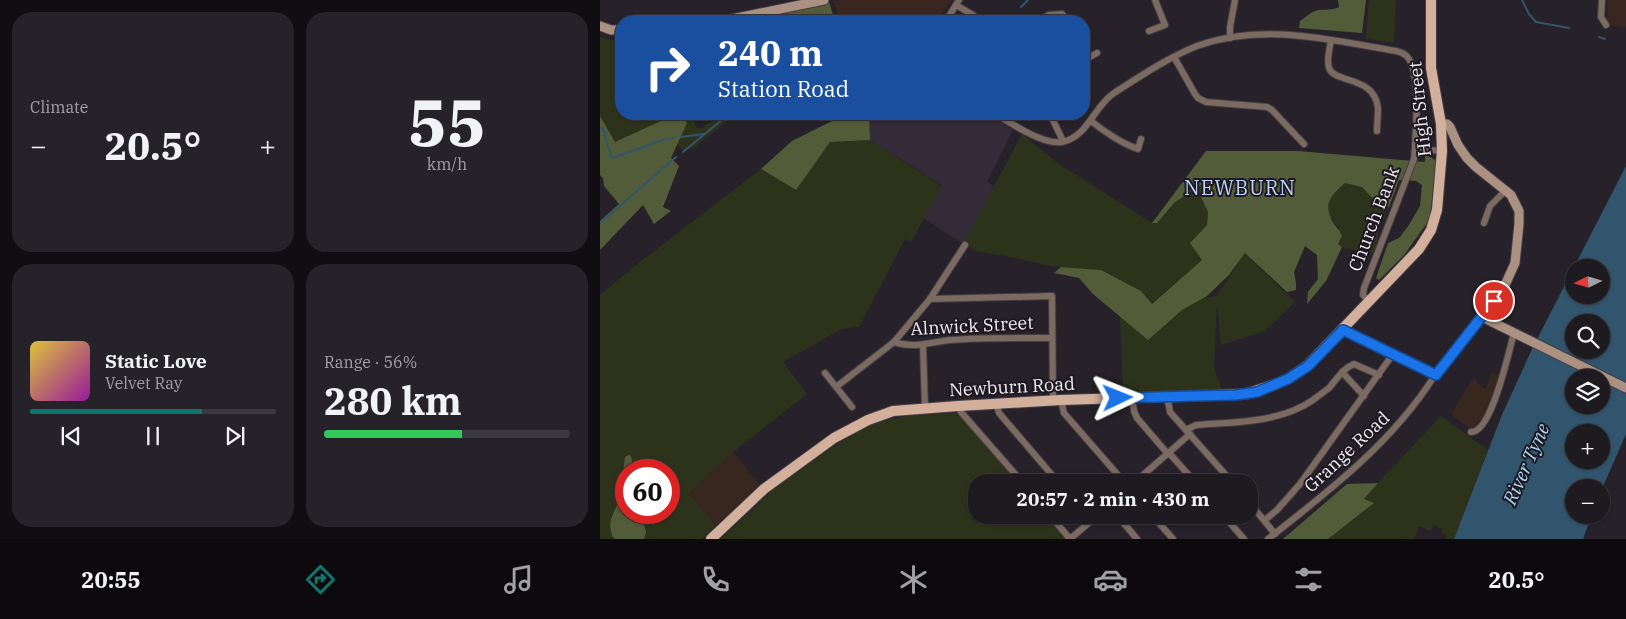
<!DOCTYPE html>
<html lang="en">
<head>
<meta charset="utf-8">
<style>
	:root { --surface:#1d1a20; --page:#252329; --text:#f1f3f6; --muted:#a0a1a5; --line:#3b383e; --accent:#0f766e }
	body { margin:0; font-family:"IBM Plex Serif",serif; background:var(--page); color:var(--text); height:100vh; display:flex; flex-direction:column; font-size:19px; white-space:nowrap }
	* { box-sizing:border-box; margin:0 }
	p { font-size:16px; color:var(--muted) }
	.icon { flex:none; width:28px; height:28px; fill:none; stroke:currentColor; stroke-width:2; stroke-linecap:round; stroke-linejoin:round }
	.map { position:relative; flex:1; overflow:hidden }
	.drawer { display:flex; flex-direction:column; gap:12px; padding:12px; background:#100e12; width:600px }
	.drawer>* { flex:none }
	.guide { position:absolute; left:15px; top:15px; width:475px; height:105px; border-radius:20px; box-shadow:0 1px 4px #0004,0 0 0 1px var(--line); background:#1a4fa0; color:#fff; overflow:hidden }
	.needle { width:32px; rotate:265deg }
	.controls { position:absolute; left:965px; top:259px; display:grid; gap:10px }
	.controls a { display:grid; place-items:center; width:45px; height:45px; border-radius:50%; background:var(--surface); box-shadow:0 1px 4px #0004,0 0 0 1px var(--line); font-size:25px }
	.speed { position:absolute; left:15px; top:459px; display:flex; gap:10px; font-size:25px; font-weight:700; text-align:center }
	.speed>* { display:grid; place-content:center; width:65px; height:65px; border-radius:50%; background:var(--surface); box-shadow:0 1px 4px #0004,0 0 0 1px var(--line); line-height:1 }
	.speed .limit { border:8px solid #d22; background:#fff; color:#111 }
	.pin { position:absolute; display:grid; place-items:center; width:42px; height:42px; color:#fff; margin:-21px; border:2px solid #fff; border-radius:50%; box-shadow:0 1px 5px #0007 }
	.me { position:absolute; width:55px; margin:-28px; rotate:88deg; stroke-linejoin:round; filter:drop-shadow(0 0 4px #0008) }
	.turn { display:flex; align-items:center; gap:18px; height:105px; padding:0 20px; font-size:22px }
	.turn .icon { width:65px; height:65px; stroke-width:2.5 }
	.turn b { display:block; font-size:35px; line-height:42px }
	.big { font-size:38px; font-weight:700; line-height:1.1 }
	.drawer .tile { flex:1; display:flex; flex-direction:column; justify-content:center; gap:8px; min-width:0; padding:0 18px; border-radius:20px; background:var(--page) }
	.drawer .dial { align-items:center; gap:0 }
	.dial b { font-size:65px; line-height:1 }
	.song { display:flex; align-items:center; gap:15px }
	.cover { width:60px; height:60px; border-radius:8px; background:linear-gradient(135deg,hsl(50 70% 55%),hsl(300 70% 35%)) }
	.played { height:5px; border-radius:2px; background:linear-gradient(90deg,var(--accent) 70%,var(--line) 70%) }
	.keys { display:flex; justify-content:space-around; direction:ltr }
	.heat { display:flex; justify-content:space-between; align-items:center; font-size:28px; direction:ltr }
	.charge { height:8px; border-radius:4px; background:linear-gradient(90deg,#34c759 56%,var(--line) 0) }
	.drawer .tiles { flex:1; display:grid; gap:12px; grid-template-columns:repeat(2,1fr) }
	.trip { position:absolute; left:368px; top:474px; width:290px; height:50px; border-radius:20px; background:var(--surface); box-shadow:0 1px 4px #0004,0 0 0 1px var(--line); font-weight:700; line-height:50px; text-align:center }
	.dock { display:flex; height:80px; justify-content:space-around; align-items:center; background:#0c0a0d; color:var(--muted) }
	.dock .icon { width:35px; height:35px }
	.dock .active { color:var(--accent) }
	.dock b { font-size:22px; color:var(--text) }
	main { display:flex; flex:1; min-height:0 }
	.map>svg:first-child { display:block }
	.commercial { fill:#38271e }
	.industrial { fill:#392621 }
	.built { fill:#342b38 }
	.green { fill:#2d331b; fill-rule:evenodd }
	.forest { fill:#535c38 }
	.water { fill:#31556c; fill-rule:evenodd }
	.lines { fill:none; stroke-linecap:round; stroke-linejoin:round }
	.stream { stroke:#31556c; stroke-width:2 }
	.street-casing { stroke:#433e46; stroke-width:8 }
	.secondary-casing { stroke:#433e46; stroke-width:11 }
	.primary-casing { stroke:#433e46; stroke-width:12 }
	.street { stroke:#7a6a60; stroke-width:6 }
	.secondary { stroke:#ab9182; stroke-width:9 }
	.primary { stroke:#d2b09c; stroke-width:10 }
	.route-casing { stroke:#114b97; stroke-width:12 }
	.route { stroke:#1a73e8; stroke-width:9 }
	.labels { text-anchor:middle; stroke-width:4; stroke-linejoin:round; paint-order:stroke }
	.street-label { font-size:18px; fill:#efebf1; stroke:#1e1820 }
	.water-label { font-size:19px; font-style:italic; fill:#a6d7f8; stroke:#1e1820 }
	.quarter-label { font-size:20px; letter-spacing:1px; fill:#b7d3f8; stroke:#1e1820 }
</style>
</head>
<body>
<main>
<section class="drawer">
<div class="tiles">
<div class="tile"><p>Climate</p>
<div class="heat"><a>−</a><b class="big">20.5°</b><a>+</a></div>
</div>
<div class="tile dial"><b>55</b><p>km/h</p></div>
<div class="tile">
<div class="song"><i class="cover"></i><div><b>Static Love</b><p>Velvet Ray</p></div></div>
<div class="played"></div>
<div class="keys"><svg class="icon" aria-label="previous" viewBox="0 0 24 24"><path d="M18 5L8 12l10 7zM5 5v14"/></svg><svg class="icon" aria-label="pause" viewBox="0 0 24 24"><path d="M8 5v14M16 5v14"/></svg><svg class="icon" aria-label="next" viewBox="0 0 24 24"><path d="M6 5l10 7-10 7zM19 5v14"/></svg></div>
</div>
<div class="tile"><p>Range · 56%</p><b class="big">280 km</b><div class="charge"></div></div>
</div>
</section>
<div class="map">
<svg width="1026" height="539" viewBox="0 0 1026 539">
	<rect width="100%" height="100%" fill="#27222a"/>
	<!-- commercial -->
	<g class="commercial">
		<polygon points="892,372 899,375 889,408 884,419 872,430 851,414 874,377 880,386 886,389"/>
		<polygon points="133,452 160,485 116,525 89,494"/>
	</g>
	<!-- industrial -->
	<g class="industrial">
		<polygon points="240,0 352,0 335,21 240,21 234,1"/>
		<polygon points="1008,0 1026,0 1026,27 1007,25"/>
	</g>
	<!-- built -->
	<polygon class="built" points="269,114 390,114 413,130 387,182 395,187 365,245 324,218 342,185 270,140"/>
	<!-- green -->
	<g class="green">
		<polygon points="769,0 796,0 794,43 766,39"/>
		<polygon points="0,37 21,42 21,114 76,114 15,143 0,116"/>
		<polygon points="91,114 97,114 93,120 96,127 102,128 112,121 119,114 136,114 93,148 83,150 77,144"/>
		<polygon points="422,134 459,164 552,223 565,214 575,202 604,183 600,195 608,212 602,260 551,304 541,291 501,270 450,266 416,258 375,251 365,241"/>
		<path d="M270,140L342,186L311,242L305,239L259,327L241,329L183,362L207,394L133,452L89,494L116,525L102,539H0V295L31,269L161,169L196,190L230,142ZM26,470H69V512H26Z"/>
		<path d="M745,183L762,187L779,205L789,207L778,232V240L773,254L742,247L738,244L739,228C721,209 727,199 745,183Z"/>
		<path d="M645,253L695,302L665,331L621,345L617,301L614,368L623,393L523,394L520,315L548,339C567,323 590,296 617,296Z"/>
		<polygon points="359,413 419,482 376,482 376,515 447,515 467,539 121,539 176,487 231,448 271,423 313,415"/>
		<polygon points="841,416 888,450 854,539 844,539 846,535 841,533 842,529 833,525 831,531 819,526 815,539 728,539 773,504 763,499"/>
	</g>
	<!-- forest -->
	<g class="forest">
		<path d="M738,0H766L762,33L699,28L700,21C706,17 711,12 718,10C726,9 730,11 739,7Z"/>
		<polygon points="229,2 235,21 153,21"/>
		<polygon points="76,114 83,114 87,123 71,158 79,166 63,207 71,211 54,224 43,205 0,250 0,221 19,204 4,186 3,178 0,175 0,116 15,142"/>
		<polygon points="246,114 269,114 270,140 230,142 196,190 161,169 192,141"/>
		<path d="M606,151H698L825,162V153L836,161L830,219L804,255L779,280L776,278L788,243L799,238L809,225L820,206L822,185L816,181L799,180L789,207L779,205L762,187L745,183C734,193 723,202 731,218C733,225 739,228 742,236L738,244L742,247L726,281L707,304L708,292L718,279L717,255L705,246L694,272L696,283V290L687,292L645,253L629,275L607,296L582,310L548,340L493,294L479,278L454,273L461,267L501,270L541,291L552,304L602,260L590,243L607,225L608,212L600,195L603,184L575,202L557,223H552Z"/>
		<polygon points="29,455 31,456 33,467 43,470 26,470 26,512 41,513 46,532 44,539 15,539 12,536 10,526 11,519 17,505 15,496 22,480 25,457"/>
		<polygon points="778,483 764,499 774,503 728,539 683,539 747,484"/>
	</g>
	<!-- water -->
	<path class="water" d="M1026,166V434L1001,491V488H974V515H992L983,539H854L901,417L932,349ZM974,268H1001V295H974ZM974,322H1001V350H974ZM974,378H1001V405H974ZM974,432H1001V460H974Z"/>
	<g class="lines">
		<!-- stream -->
		<g class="stream">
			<polyline points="922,0 929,14 936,22 969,28"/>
			<polyline points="421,7 428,0"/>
			<polyline points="999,37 1005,39"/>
			<polyline points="0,128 3,129 12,158 66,139 74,138"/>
			<polyline points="81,137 104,134"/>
			<polyline points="83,152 129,114"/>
			<polyline points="0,223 76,157"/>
		</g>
		<defs>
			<g id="street">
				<polyline points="1002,0 1001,17 1006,25"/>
				<polyline points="356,5 373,15 379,21"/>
				<polyline points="346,21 359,0"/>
				<polyline points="438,21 449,15 462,14 469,21"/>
				<polyline points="549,31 565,25 555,0"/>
				<polyline points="630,38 630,27 635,0"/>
				<path d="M731,40C730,48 726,60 729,68C735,84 774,75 778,108C778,115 777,124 777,131"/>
				<polyline points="484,56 488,58 497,53"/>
				<polyline points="574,57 595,94 598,98 606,102 667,107 672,110 704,144"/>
				<path d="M396,114C412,124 443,145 462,142C488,137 494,106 514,93C539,77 569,57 597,46C662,22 730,40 796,51C801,52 806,54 809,59C820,75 816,126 815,146L829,150L842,151"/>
				<polyline points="450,114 463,141"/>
				<path d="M491,121C505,132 520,143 538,149L541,139"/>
				<polyline points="884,223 890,206 906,190"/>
				<polyline points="330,299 452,296 453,400"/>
				<polyline points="769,301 763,295 764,288 814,159 815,146"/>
				<path d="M294,342C314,349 331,342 351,340C384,337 419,338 452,338"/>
				<polyline points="323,345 325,408"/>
				<polyline points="742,372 764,396"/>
				<polyline points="225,373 252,407"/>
				<polyline points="236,387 294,342 330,299 365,245"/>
				<polyline points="567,396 570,412 632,482"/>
				<polyline points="532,397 534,411 537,418 568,454"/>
				<polyline points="461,400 464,413 524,482"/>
				<polyline points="396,403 399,413 458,482"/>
				<polyline points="358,406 361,412 422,482"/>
				<path d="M586,430L596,425C635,422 680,423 713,400C718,396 724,392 729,388C737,379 742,369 754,364L779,375"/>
				<path d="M871,432C892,433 909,350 914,333"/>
				<polyline points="569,453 595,482"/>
				<polyline points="535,482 590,434"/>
				<polyline points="649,502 675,534"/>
				<polyline points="450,515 470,539 498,515"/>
				<polyline points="486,515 491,521"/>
				<polyline points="517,515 537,539"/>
				<polyline points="552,515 573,539"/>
				<polyline points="623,515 644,539"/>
				<polyline points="665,520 677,510 700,484 793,354"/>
				<path d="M668,539C729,491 793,442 835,375"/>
			</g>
			<g id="secondary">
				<polyline points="122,21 224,0"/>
				<polyline points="0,26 11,30 21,30"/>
				<polyline points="882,317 1026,388"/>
				<polyline points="743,330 835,375 882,317 905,285 915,263 919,224 919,211 911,195 876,167 867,158 858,145 850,127 847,124 841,124"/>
			</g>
			<polyline id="primary" points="111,539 164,489 234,438 268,420 293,411 358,406 461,400 646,394 676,384 688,379 708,365 819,249 831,230 837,210 842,151 841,124 831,68 831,0"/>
		</defs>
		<!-- street casing -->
		<use href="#street" class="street-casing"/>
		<!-- secondary casing -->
		<use href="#secondary" class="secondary-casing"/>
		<!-- primary casing -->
		<use href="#primary" class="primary-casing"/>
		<!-- street -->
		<use href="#street" class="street"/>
		<!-- secondary -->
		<use href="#secondary" class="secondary"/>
		<!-- primary -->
		<use href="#primary" class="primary"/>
	</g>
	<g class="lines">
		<defs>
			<polyline id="route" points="518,398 636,395 657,392 688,379 708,366 743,330 836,375 894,301"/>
		</defs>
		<!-- route casing -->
		<use href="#route" class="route-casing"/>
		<!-- route -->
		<use href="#route" class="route"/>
	</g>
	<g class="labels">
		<!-- street labels -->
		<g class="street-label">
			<text transform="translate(820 109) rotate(-96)" y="6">High Street</text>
			<text transform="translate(774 219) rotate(-69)" y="6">Church Bank</text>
			<text transform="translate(372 326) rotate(-3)" y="6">Alnwick Street</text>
			<text transform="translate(412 387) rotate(-3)" y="6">Newburn Road</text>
			<text transform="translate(747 452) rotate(-43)" y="6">Grange Road</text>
		</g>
		<!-- water labels -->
		<g class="water-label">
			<text transform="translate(926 464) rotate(-66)" y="7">River Tyne</text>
		</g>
		<!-- quarter labels -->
		<g class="quarter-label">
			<text x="640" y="195">NEWBURN</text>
		</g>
	</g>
</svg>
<div class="controls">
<a><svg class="needle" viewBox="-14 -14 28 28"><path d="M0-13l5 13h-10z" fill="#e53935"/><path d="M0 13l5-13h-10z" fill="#a0a1a5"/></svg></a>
<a><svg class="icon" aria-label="search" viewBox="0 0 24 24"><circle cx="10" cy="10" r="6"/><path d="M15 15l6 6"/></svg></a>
<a><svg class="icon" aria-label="layers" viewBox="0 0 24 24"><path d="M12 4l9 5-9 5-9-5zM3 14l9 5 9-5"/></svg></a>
<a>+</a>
<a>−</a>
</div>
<div class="speed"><div class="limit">60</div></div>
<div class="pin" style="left:894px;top:301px;background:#d93025"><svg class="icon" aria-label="arrive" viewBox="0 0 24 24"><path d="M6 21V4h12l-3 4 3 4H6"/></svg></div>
<svg class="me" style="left:518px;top:398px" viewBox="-20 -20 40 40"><path d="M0-17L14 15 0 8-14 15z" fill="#1a73e8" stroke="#fff" stroke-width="4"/></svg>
<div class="trip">20:57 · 2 min · 430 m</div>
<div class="guide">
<div class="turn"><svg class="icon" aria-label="right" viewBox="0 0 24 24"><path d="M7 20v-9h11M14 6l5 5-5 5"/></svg><div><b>240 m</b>Station Road</div></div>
</div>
</div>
</main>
<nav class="dock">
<b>20:55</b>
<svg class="icon active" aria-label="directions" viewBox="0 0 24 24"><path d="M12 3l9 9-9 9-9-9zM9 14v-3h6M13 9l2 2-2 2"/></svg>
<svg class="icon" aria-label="music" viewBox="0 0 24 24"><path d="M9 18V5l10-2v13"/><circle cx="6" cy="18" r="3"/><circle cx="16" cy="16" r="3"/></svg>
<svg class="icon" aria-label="phone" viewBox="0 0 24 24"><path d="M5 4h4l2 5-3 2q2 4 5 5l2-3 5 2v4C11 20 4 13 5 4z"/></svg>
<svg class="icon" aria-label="climate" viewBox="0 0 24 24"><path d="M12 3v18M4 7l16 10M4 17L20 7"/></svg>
<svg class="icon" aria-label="car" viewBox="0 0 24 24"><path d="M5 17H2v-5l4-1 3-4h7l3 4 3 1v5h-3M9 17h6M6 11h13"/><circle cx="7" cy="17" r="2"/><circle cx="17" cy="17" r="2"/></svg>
<svg class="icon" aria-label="filters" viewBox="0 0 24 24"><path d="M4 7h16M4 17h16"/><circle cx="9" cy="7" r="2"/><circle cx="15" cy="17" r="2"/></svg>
<b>20.5°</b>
</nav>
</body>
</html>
